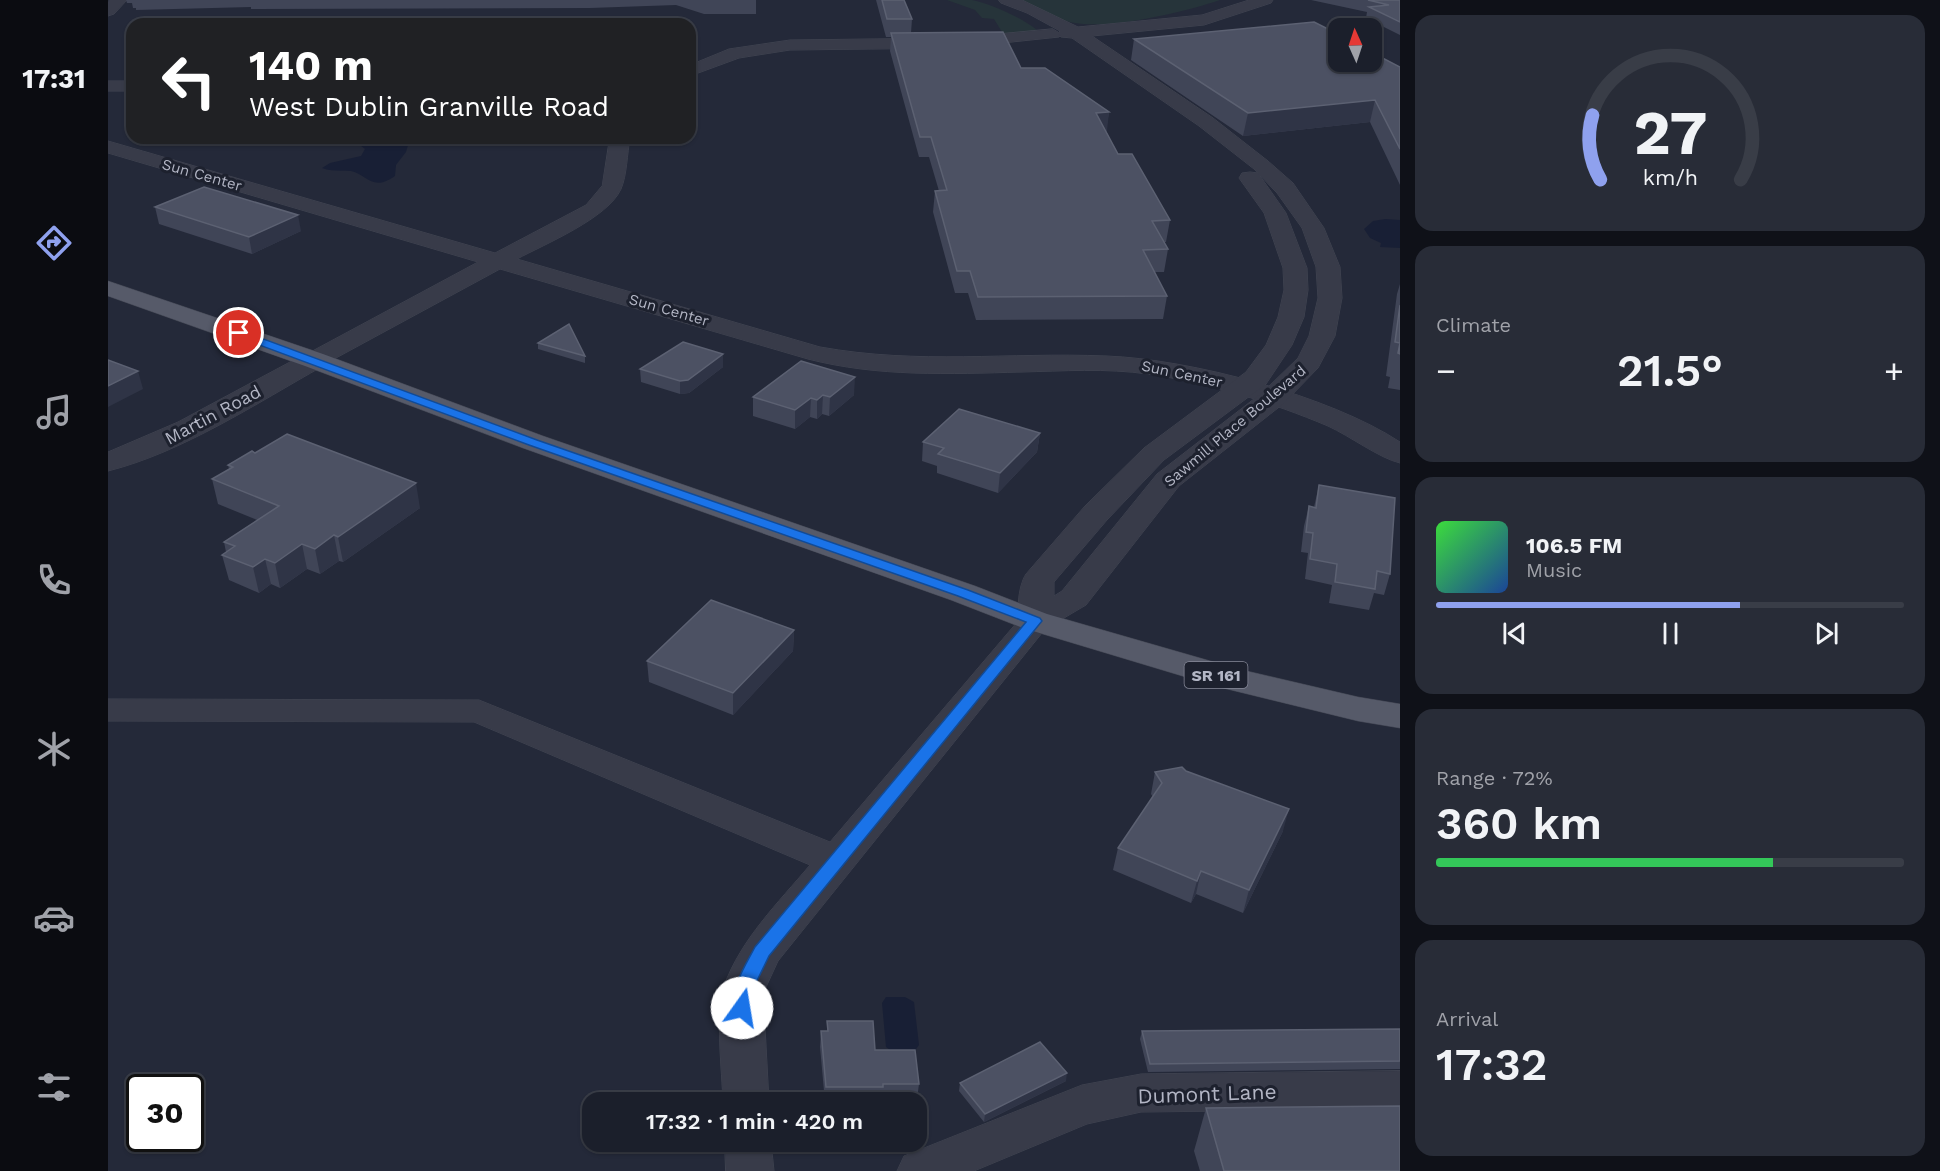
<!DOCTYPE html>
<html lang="en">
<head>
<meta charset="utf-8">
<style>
	:root { --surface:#1b1f2b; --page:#282c37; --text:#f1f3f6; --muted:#a0a2a9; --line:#393d47; --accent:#8fa1ee }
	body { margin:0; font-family:"Work Sans",sans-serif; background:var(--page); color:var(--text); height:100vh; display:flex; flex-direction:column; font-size:22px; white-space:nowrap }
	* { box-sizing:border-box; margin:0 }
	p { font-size:20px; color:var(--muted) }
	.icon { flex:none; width:33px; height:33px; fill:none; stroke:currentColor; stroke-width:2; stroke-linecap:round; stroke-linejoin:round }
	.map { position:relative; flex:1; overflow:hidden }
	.sheet { display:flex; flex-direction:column; gap:15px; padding:15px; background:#0f1118; width:540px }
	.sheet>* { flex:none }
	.top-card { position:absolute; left:18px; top:18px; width:570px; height:126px; border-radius:18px; box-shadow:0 2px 4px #0004,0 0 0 2px var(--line); background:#202124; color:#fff; overflow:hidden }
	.needle { width:39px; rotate:357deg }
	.fabs { position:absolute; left:1220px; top:18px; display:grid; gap:12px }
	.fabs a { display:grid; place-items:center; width:54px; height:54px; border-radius:12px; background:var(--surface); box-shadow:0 2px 4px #0004,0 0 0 2px var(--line); font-size:30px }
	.speed { position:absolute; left:18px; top:1074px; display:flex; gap:12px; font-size:30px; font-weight:700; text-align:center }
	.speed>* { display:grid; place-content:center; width:78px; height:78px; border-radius:50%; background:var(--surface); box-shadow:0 2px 4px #0004,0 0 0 2px var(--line); line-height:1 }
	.speed .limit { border:3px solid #111; border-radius:9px; background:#fff; color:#111 }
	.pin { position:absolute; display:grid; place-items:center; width:51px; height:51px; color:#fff; margin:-26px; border:3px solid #fff; border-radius:50%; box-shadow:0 2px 6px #0007 }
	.me { position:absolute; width:66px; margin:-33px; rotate:13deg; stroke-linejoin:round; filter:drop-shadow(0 0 4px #0008) }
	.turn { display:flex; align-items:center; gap:21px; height:126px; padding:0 24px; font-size:27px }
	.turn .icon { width:78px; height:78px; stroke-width:2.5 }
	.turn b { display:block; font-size:42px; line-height:51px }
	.big { font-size:45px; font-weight:600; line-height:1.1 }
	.sheet .tile { flex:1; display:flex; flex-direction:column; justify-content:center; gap:9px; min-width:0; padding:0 21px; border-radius:18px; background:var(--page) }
	.sheet .dial { align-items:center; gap:0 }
	.dial svg { height:156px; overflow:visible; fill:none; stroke:var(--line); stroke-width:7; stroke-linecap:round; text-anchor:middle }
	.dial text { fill:var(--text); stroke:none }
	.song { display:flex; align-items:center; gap:18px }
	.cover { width:72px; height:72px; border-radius:9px; background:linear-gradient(135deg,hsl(120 70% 55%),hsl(220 70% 35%)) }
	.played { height:6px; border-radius:3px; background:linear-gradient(90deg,var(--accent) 65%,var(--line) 65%) }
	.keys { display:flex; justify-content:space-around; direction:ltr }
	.heat { display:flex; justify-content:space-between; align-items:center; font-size:33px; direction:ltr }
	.charge { height:9px; border-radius:4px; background:linear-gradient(90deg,#34c759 72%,var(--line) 0) }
	.trip { position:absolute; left:474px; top:1092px; width:345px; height:60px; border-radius:18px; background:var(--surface); box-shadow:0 2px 4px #0004,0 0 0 2px var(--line); font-weight:600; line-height:60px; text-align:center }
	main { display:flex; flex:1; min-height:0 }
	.tabs { display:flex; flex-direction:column; width:108px; justify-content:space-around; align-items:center; background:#0b0c11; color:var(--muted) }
	.tabs .icon { width:42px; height:42px }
	.tabs .active { color:var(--accent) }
	.tabs b { font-size:27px; color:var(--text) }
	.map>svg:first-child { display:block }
	.green { fill:#26343a }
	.water { fill:#181f35 }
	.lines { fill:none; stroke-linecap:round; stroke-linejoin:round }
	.minor-casing { stroke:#414552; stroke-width:1 }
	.tertiary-casing { stroke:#414552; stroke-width:1 }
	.primary-casing { stroke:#414552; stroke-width:1 }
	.minor { fill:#383b49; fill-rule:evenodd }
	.tertiary { fill:#383b49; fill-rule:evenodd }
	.primary { fill:#565a69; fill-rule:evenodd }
	.wall { fill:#404557 }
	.shaded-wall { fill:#2f3446 }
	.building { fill:#4c5163; stroke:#5c6172; stroke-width:1.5 }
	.route { fill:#1a73e8; stroke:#114b97; stroke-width:1.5 }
	.labels { text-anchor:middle; stroke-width:6; stroke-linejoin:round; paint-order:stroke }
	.far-street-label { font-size:15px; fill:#b3b6c5; stroke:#1d212e }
	.shield { fill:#1d212e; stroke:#868998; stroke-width:1.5 }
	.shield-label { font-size:16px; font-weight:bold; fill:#b3b6c5 }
	.street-label { font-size:18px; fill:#b3b6c5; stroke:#1d212e }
	.near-street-label { font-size:21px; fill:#b3b6c5; stroke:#1d212e }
</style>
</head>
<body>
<main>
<nav class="tabs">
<b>17:31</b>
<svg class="icon active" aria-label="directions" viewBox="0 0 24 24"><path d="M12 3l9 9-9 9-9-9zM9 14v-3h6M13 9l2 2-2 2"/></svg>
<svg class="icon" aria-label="music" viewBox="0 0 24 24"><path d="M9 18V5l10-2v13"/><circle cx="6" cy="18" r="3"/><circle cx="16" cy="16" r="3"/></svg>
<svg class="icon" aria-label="phone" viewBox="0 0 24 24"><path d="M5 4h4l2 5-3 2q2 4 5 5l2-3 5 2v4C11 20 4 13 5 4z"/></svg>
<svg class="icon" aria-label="climate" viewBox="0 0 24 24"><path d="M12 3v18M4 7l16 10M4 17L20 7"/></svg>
<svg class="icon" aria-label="car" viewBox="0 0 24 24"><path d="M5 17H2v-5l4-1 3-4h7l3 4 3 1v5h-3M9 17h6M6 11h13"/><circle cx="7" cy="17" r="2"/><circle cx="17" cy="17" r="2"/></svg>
<svg class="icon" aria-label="filters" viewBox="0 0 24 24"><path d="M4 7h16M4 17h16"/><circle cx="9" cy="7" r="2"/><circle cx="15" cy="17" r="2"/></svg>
</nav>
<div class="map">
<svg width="1292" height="1171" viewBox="0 0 1292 1171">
	<rect width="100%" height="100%" fill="#242939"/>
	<!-- green -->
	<g class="green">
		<path d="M839,0C847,0 856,0 864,0C881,3 917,19 930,31L885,36L894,32L886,19L874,18L867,10Z"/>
		<path d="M911,0H1112C1077,12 998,31 962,22C944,18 929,6 911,0Z"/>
	</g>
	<!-- water -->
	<g class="water">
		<path d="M257,138H302L298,152L288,165L287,176C264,192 260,175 243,171C233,170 223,172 214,168L222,163L253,156L257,149L248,142Z"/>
		<polygon points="1277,219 1292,220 1292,248 1272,247 1273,243 1262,238 1256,229 1265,221"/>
		<polygon points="778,997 797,997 806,1002 811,1045 806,1052 785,1052 778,1047 774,1003"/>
	</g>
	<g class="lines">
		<defs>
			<g id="minor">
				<polygon points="2,0 19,0 6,14 0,16 0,2"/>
				<polygon points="945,29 953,34 951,37 847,48 682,50 631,58 582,76 582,65 621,49 682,40 847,38"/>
				<rect x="0" y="81" width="24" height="10"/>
				<path d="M502,138H522C519,154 519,175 513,189C500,218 437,244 409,259L712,347C812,365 900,352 998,356C1082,359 1222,396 1292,442V463C1271,458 1242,436 1220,426C1163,402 1101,383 1040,374C998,368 955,371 913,372C842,374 770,377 700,359L392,269L215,365L206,368L197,365L193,360L197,355L370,262L0,153V141L387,253L478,205L494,186Z"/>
				<path d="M927,611L938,614L943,621L938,628L670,961L658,987L656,1008L661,1102H615C614,1071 607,1014 616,986C633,939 670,903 702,865L366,722L0,721V699L371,700L722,842L916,614Z"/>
				<polygon points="1292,1071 1292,1109 1033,1112 979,1124 866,1171 789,1171 796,1156 974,1085 1033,1074"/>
				<polygon points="617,1142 663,1142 666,1171 618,1171"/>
			</g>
			<g id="tertiary">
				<path d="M891,0H914L970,27L1094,15L1141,0H1165L1163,3L1096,25L984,36L1105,118L1160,161L1185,183L1216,228L1232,267L1234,298L1227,336L1210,368L1175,404L1071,486L978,605L939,628L927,631L915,628C907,616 910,586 918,574L977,506L1036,448L1138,372L1158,345L1170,317L1176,290L1175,268L1156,213L1131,178L1134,173L1142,172L1150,173L1178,213L1199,268L1200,290L1196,317L1184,345L1158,384L1056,460L999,520L946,582V596L954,591L1049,474L1155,392L1190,358L1201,336L1210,298L1208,267L1194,228L1169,193L1146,169L1091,126L964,38L953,37L950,33L952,31L919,13L893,3Z"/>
				<path d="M206,352L215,354L219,360L215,366C149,403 75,452 0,471V452L70,422L197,354Z"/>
			</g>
			<polygon id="primary" points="0,281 215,354 435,436 867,586 939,614 1130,669 1250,697 1292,704 1292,728 1250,721 1111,687 915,628 843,600 415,448 197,366 0,296"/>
		</defs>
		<!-- minor casing -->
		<use href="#minor" class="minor-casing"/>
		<!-- tertiary casing -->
		<use href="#tertiary" class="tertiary-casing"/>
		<!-- primary casing -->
		<use href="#primary" class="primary-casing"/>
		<!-- minor -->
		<use href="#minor" class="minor"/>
		<!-- tertiary -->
		<use href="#tertiary" class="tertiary"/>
		<!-- primary -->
		<use href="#primary" class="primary"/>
	</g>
	<!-- wall -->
	<g class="wall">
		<polygon points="18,0 648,0 648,14 596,14 568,5 482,8 143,9 143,7 28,10 28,8 25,8 24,3 19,3"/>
		<polygon points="768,0 796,0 804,19 803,33 913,68 1001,112 998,131 1010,154 1062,220 1058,242 1056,242 1060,249 1056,272 1046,272 1059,296 1055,319 868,320 860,293 847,293 825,212 827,191 831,191 821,157 811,157 782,51 783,37 778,37"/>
		<polygon points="1203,0 1292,0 1292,35 1258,18 1259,12"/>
		<polygon points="1026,39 1292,67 1292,185 1262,122 1135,136 1023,60"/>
		<polygon points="200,138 246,138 228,145"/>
		<polygon points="47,207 193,231 144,254 51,224"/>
		<polygon points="1292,284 1292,390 1280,388 1282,377 1278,376 1289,294"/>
		<polygon points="430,343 477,356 477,363 430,349"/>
		<polygon points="615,354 615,367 581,393 572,394 533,382 532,369"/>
		<polygon points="693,361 746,395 721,416 714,414 709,419 702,417 687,429 645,416 645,397"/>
		<polygon points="932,433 929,452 890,493 829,473 829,466 814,461 815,442"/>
		<polygon points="120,465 312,508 235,562 231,561 212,574 199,569 172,588 163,584 151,593 121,580 114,555 118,552 116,542 149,520 110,504 104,479 121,469"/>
		<polygon points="1211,485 1282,574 1276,595 1266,593 1261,610 1221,603 1224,585 1197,579 1200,553 1193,552 1196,526 1201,506 1206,507"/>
		<polygon points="686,630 685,651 625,715 541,682 539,661"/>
		<polygon points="1078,771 1175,831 1135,913 1088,894 1083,903 1005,870 1010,848 1045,797 1043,794 1047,772"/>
		<polygon points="719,1021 767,1050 811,1084 809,1099 774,1100 773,1102 717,1102 712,1047 713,1031 719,1031"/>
		<polygon points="1292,1029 1292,1069 1040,1072 1032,1039 1034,1031"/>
		<polygon points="958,1081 876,1122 851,1091 852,1083"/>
		<polygon points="1098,1108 1292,1171 1092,1171 1086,1151"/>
	</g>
	<!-- shaded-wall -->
	<g class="shaded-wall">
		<polygon points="1267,100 1262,122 1135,136 1140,113"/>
		<polygon points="1001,112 999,131 985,133 988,113"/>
		<polygon points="227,138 246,138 228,145"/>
		<polygon points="190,215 193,231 144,254 141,237"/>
		<polygon points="615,354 615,367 581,393 572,394 572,381"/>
		<polygon points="30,371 35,389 0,407 0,386"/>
		<polygon points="747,377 746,395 721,416 722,397"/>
		<polygon points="715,395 714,414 709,419 709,400"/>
		<polygon points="703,398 702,417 687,429 687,410"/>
		<polygon points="932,433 929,452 890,493 892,473"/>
		<polygon points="308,483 312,508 235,562 230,537"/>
		<polygon points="226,535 231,561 212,574 207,549"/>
		<polygon points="194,544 199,569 172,588 167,563"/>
		<polygon points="157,559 163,584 151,593 145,567"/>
		<polygon points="686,630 685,651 625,715 625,693"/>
		<polygon points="1181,809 1175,831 1135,913 1141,890"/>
		<polygon points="1093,871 1088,894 1083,903 1089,881"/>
		<polygon points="959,1073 958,1081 876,1122 877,1114"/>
	</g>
	<!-- building -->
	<g class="building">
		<polygon points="774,0 796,0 804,19 779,19"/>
		<polygon points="1260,0 1292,0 1292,22 1261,7 1281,5"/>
		<polygon points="1206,22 1230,34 1230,62 1263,62 1263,52 1292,67 1292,149 1267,100 1140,113 1026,39"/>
		<polygon points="895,32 913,68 937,68 1001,112 988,113 1010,154 1024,154 1062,220 1044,221 1060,249 1035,250 1059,296 870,297 862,271 849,271 827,191 839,190 823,137 812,137 783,33"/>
		<polygon points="96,187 190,215 141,237 47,207"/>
		<polygon points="1292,305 1292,354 1290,353 1292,343 1287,342"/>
		<polygon points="461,324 477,356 430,343"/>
		<polygon points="575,342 615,354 580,380 572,381 532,369"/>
		<polygon points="0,360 30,371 0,386"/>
		<polygon points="693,361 747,377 722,397 715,395 709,400 703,398 687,410 645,397"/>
		<polygon points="851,409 932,433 892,473 830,454 836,448 815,442"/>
		<polygon points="179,434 308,483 230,537 226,535 207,549 194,544 167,563 157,559 145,567 114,555 127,546 116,542 171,506 104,479 125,467 120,465 144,451 147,453"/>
		<polygon points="1211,485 1287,498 1282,574 1269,571 1267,589 1227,582 1229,564 1202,559 1205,533 1198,532 1201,506 1208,508"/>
		<polygon points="603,600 686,630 625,693 539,661"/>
		<polygon points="1074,767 1078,771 1181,809 1141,890 1093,871 1089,881 1010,848 1054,783 1047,772"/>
		<polygon points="719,1021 765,1021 767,1050 807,1050 811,1084 775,1084 775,1087 718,1087 713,1031 720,1031"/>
		<polygon points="1292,1029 1292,1061 1042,1064 1034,1031"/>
		<polygon points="932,1042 959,1073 877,1114 852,1083"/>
		<polygon points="1292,1106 1292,1171 1116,1171 1098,1108"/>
	</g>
	<!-- route -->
	<path class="route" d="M131,330L429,440L860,590L932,618L934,621L661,956L646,987L641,1014L634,1016L627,1014C618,995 638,964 647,947L918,622L850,596L421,445L127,336V331Z"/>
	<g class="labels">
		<!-- far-street labels -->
		<g class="far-street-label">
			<text transform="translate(94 175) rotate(16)" y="5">Sun Center</text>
			<text transform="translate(561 310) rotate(16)" y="5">Sun Center</text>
			<text transform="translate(1074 374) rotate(12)" y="5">Sun Center</text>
			<text transform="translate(1127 426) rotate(-40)" y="5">Sawmill Place Boulevard</text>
		</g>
		<!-- shield labels -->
		<rect class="shield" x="1076.5" y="662" width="63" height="26" rx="4.5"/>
		<g class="shield-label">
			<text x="1108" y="681">SR 161</text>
		</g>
		<!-- street labels -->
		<g class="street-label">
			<text transform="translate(105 415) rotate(-28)" y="6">Martin Road</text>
		</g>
		<!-- near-street labels -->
		<g class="near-street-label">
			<text transform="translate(1099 1094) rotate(-2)" y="7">Dumont Lane</text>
		</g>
	</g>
</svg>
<div class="fabs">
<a><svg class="needle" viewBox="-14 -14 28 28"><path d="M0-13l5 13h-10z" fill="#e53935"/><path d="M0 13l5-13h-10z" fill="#a0a2a9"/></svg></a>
</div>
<div class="speed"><div class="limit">30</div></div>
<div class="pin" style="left:131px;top:333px;background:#d93025"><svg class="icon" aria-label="arrive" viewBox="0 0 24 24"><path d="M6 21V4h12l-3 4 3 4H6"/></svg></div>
<svg class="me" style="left:634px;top:1008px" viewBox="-20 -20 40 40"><circle r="19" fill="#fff"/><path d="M0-13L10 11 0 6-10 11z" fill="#1a73e8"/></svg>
<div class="trip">17:32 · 1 min · 420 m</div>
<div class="top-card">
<div class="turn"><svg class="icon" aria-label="left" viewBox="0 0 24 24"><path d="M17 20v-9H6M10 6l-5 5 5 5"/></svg><div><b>140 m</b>West Dublin Granville Road</div></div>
</div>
</div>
<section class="sheet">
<div class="tile dial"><svg viewBox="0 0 100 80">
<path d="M14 69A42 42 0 1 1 86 69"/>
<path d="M14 69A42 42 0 0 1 10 36" stroke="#8fa1ee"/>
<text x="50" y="56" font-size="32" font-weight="700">27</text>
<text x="50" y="72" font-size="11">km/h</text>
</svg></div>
<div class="tile"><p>Climate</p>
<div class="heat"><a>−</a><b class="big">21.5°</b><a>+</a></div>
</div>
<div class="tile">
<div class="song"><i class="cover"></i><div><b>106.5 FM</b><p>Music</p></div></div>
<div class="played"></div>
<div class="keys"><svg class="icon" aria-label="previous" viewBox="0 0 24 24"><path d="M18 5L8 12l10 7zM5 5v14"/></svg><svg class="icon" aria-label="pause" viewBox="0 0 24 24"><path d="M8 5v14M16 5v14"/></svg><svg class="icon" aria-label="next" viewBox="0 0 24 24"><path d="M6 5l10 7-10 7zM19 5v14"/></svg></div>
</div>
<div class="tile"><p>Range · 72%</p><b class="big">360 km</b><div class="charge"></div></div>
<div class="tile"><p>Arrival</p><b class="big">17:32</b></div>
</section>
</main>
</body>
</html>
